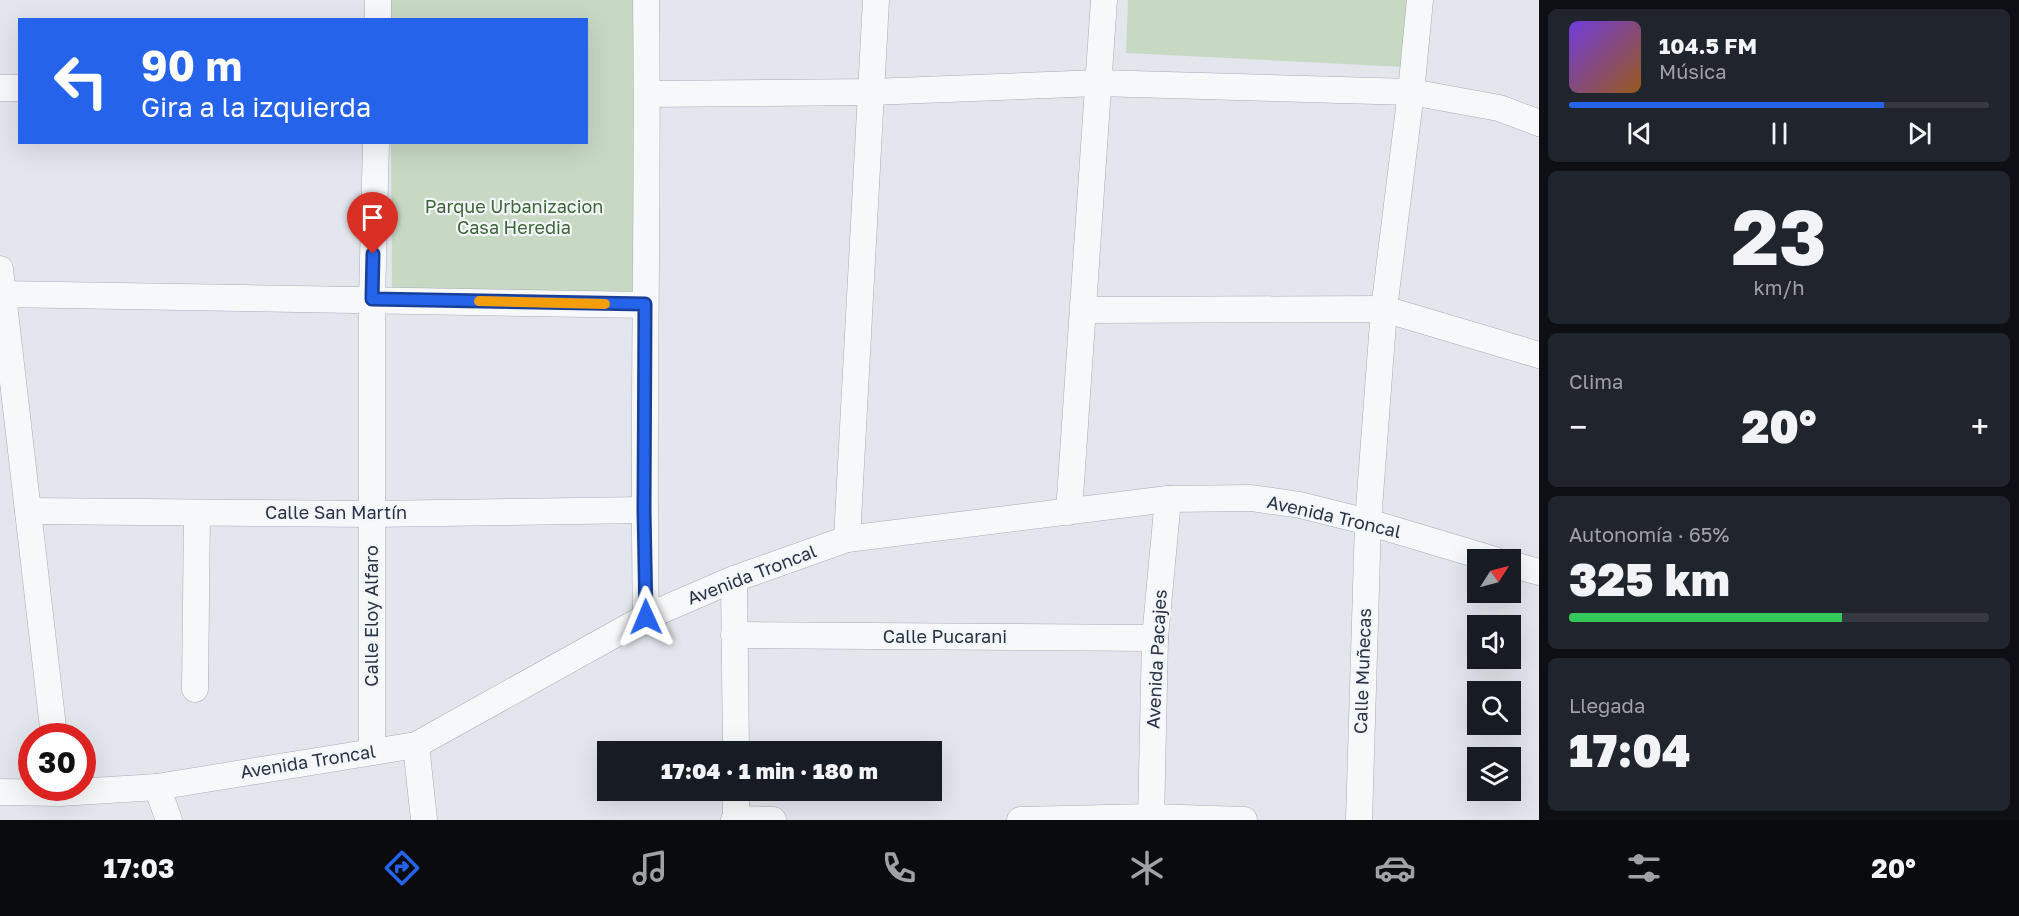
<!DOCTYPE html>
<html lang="es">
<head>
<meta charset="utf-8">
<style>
	:root { --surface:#171b24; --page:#20242c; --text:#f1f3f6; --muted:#9ea1a6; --line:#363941; --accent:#2563eb }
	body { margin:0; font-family:"Golos Text",sans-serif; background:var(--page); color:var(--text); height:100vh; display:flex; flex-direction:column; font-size:22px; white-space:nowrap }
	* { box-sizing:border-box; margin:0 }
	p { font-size:20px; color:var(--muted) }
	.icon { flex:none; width:33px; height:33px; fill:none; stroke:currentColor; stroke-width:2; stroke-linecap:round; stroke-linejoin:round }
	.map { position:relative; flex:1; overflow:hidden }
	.drawer { display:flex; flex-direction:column; gap:9px; padding:9px; background:#0d0f14; width:480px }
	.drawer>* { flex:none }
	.top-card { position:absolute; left:18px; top:18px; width:570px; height:126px; border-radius:0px; box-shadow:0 6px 24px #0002; background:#2563eb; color:#fff; overflow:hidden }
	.needle { width:39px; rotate:54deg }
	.fabs { position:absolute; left:1467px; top:549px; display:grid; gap:12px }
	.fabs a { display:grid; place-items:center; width:54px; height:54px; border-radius:0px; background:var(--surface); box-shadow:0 6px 24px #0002; font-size:30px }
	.speed { position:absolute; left:18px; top:723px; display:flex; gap:12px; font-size:30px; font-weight:700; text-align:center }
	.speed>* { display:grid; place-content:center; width:78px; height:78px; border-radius:50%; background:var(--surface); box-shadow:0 6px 24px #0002; line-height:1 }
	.speed .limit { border:9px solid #d22; background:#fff; color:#111 }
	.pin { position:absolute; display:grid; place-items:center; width:51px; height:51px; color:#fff; margin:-62px -26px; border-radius:50% 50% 50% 0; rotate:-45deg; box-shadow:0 0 6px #0007 }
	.pin .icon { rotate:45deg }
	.me { position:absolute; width:66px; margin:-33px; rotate:359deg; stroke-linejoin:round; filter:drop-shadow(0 0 4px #0008) }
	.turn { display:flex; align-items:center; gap:21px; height:126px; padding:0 24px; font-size:27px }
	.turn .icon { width:78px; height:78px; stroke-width:2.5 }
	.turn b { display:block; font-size:42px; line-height:51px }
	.big { font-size:45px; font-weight:800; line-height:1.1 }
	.drawer .widget { flex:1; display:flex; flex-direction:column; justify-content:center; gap:9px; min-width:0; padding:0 21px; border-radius:9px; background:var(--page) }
	.drawer .dial { align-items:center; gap:0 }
	.dial b { font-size:78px; line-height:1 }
	.song { display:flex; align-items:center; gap:18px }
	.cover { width:72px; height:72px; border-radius:9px; background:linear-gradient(135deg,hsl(260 70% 55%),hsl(30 70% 35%)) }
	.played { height:6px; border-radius:3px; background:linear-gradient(90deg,var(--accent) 75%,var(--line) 75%) }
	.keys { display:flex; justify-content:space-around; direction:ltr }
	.heat { display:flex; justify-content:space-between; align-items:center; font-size:33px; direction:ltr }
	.charge { height:9px; border-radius:4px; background:linear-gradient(90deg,#34c759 65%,var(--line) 0) }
	.trip { position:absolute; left:597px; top:741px; width:345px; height:60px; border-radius:0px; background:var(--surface); box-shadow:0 6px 24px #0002; font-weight:800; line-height:60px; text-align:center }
	.tab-bar { display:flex; height:96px; justify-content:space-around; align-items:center; background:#090b0e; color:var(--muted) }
	.tab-bar .icon { width:42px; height:42px }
	.tab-bar .current { color:var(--accent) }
	.tab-bar b { font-size:27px; color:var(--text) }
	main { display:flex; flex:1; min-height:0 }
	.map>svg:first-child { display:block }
	.green { fill:#c7d8c3 }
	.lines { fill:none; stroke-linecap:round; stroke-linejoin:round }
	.minor-casing { stroke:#a7acb8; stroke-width:27 }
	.minor { stroke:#f7f8fa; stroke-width:26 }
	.route-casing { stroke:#184099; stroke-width:15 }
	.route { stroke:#2563eb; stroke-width:10 }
	.slow { stroke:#f59e0b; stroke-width:10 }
	.labels { text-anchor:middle; stroke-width:4.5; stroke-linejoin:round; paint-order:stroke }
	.park-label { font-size:18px; fill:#3b6534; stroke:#f3f6f9 }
	.street-label { font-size:18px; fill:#283247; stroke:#f3f6f9 }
</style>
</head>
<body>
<main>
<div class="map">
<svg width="1539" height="820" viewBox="0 0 1539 820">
	<rect width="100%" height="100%" fill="#e3e6ed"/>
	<!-- green -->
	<g class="green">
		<polygon points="391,0 634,0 635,293 392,293 391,143 586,142 586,20 391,19"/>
		<polygon points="1128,0 1407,0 1404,67 1126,53"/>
	</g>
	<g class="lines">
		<defs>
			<g id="minor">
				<polyline points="378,20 378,0"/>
				<polyline points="0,88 20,88"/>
				<polyline points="647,94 872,92 1098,83 1411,92 1499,108 1539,123"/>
				<polyline points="0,269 54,736"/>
				<polyline points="0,294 645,305"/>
				<polyline points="1084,310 1384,309 1539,355"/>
				<polyline points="28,511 371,514 644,510"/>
				<polyline points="1069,512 1104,0"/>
				<polyline points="847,539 876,0"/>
				<polyline points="1510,564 1539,572"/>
				<polyline points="734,579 736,752"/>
				<path d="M646,617C642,411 649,206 646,0"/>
				<polyline points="734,635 1155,638"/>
				<polyline points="195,689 197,513"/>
				<polyline points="416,745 424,820"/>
				<polyline points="372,752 372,299 376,142"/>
				<polyline points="157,787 169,820"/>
				<polyline points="736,790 736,820"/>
				<polyline points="0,792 60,793 157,787 416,745 646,617 734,579 847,539 1168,499 1251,498 1300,505 1368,522 1495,560"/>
				<polyline points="734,820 736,819 773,820"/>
				<polyline points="1020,820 1151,817 1244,820"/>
				<polyline points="1151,820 1155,638 1168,499"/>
				<polyline points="1359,820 1368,522 1384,309 1411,92 1420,0"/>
			</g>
		</defs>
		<!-- minor casing -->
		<use href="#minor" class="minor-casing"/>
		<!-- minor -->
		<use href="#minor" class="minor"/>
	</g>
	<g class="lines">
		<defs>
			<polyline id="route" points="373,254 372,299 645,304 644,510 646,617"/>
		</defs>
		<!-- route casing -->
		<use href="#route" class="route-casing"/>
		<!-- route -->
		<use href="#route" class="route"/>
		<!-- slow -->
		<polyline class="slow" points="479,301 605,304"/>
	</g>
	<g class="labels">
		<!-- park labels -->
		<g class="park-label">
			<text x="514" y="213">Parque Urbanizacion<tspan x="514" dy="21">Casa Heredia</tspan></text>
		</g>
		<!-- street labels -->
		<g class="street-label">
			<text x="336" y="519">Calle San Martín</text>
			<text transform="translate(1334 517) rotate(13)" y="6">Avenida Troncal</text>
			<text transform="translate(752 575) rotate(-21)" y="6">Avenida Troncal</text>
			<text transform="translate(372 616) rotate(-90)" y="6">Calle Eloy Alfaro</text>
			<text x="945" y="643">Calle Pucarani</text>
			<text transform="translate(1157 659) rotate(-87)" y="6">Avenida Pacajes</text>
			<text transform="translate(1363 671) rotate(-88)" y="6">Calle Muñecas</text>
			<text transform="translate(308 762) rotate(-9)" y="6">Avenida Troncal</text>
		</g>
	</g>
</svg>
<div class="fabs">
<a><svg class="needle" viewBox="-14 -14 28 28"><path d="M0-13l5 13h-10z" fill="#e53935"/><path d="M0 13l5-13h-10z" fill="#9ea1a6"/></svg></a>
<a><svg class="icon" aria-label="sound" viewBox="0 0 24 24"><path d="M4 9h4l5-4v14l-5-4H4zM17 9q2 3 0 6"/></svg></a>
<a><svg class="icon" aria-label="search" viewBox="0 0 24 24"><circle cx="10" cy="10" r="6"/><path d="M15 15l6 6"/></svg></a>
<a><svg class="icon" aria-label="layers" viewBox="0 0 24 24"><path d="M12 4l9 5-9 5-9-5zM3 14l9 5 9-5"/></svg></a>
</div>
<div class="speed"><div class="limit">30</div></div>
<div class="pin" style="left:373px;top:254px;background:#d93025"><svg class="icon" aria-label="arrive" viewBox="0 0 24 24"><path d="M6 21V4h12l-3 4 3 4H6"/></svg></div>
<svg class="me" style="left:646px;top:617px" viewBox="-20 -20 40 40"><path d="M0-17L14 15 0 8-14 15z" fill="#2563eb" stroke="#fff" stroke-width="4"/></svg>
<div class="trip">17:04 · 1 min · 180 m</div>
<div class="top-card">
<div class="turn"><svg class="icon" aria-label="left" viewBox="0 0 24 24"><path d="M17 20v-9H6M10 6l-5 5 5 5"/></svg><div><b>90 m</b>Gira a la izquierda</div></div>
</div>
</div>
<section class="drawer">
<div class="widget">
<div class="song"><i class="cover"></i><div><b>104.5 FM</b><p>Música</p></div></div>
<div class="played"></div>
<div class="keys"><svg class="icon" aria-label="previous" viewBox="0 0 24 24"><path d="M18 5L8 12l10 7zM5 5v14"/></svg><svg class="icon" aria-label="pause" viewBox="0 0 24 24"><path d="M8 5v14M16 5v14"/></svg><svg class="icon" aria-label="next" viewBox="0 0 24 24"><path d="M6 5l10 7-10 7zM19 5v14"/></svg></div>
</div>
<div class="widget dial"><b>23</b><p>km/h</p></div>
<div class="widget"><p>Clima</p>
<div class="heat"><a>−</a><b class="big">20°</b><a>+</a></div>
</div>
<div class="widget"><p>Autonomía · 65%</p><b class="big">325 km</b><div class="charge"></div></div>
<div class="widget"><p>Llegada</p><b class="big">17:04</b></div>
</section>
</main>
<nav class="tab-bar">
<b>17:03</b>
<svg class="icon current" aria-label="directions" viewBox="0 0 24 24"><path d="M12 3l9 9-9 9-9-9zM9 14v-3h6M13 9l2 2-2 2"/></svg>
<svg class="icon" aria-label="music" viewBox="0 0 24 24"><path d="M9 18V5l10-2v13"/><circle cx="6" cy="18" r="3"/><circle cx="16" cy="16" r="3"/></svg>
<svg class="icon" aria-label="phone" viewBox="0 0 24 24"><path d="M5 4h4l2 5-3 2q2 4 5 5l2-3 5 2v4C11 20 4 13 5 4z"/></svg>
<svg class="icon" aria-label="climate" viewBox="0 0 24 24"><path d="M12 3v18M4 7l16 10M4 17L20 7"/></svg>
<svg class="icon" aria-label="car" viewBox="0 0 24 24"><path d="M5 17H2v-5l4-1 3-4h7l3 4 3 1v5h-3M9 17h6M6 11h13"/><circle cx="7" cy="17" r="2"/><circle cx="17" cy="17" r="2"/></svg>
<svg class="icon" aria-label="filters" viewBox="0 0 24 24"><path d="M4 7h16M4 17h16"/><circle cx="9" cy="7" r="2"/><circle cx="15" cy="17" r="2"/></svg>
<b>20°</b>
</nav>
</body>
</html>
